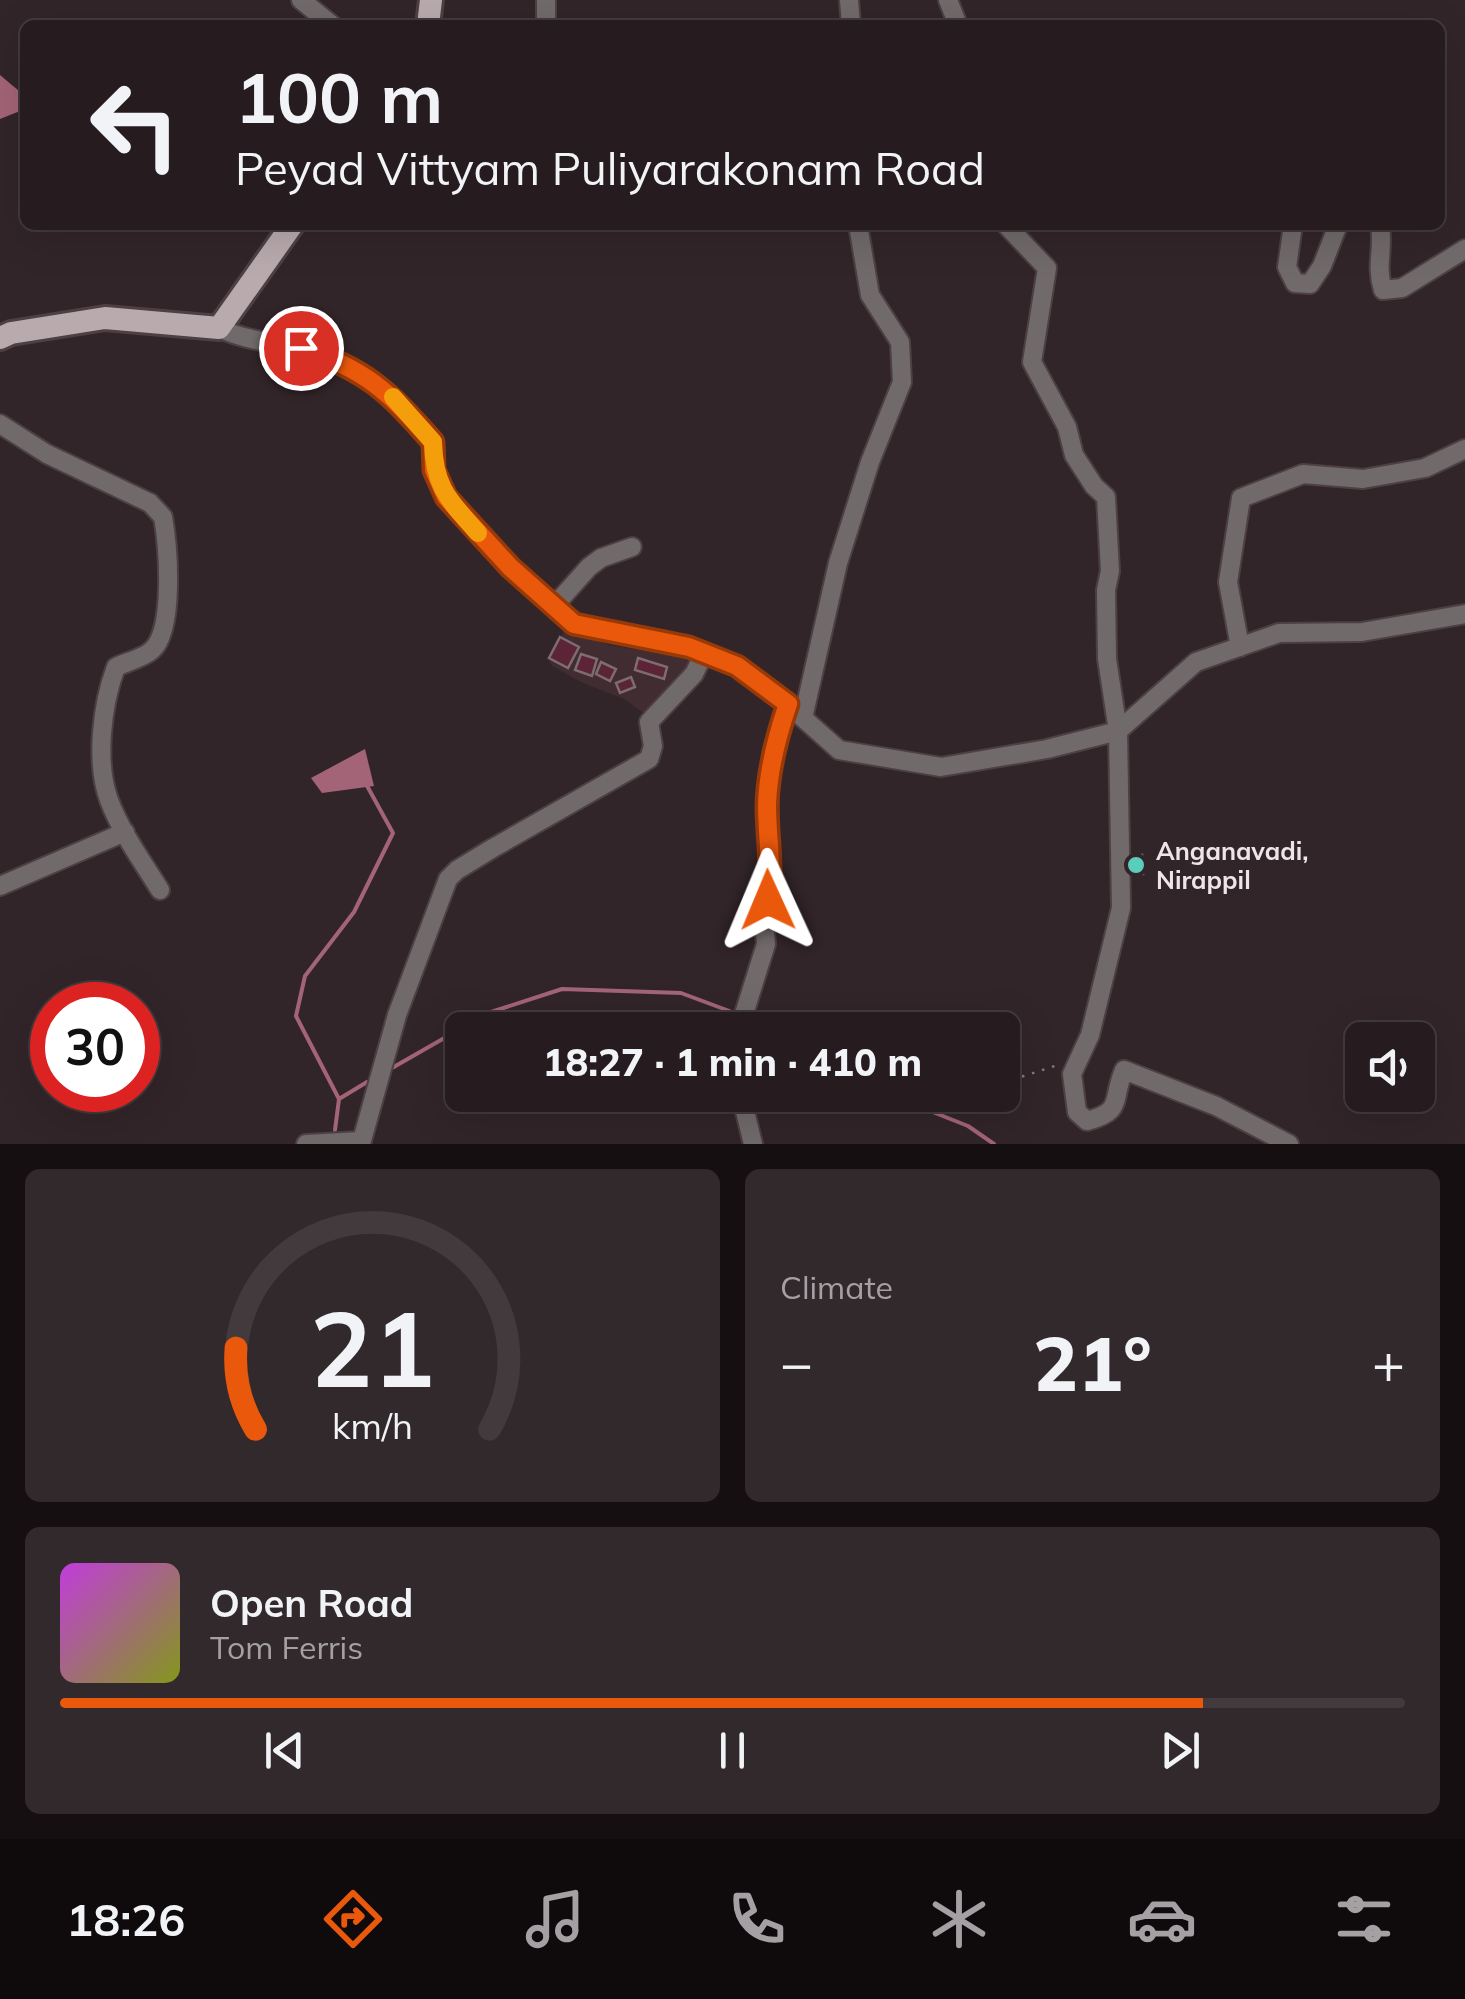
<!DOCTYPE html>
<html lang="en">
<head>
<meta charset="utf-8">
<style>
	:root { --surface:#261c1f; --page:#32292c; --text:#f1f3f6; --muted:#a4a1a4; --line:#423a3d; --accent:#ea580c }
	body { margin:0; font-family:Mulish,sans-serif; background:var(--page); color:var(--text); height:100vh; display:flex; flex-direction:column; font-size:38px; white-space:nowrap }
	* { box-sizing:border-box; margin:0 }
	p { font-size:32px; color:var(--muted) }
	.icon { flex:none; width:55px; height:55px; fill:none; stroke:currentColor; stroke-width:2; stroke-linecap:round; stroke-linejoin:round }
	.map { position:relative; height:1144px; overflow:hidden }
	.drawer { display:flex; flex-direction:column; gap:25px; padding:25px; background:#150f11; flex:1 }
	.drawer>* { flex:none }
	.guide { position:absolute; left:20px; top:20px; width:1425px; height:210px; border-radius:15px; box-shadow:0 10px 40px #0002,0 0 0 2px var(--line); background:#261c1f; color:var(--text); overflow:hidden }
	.fabs { position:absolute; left:1345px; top:1022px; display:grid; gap:20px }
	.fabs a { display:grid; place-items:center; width:90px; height:90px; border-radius:15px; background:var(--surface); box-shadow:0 10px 40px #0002,0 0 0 2px var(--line); font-size:50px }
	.speed { position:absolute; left:30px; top:982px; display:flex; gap:20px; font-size:50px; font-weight:700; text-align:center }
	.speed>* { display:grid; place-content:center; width:130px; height:130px; border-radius:50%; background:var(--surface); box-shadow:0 10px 40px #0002,0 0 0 2px var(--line); line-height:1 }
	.speed .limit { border:15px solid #d22; background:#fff; color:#111 }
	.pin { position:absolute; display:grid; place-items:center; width:85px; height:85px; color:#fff; margin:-42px; border:5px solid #fff; border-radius:50%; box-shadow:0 2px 10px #0007 }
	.me { position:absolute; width:110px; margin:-55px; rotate:359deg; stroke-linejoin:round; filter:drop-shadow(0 0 8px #0008) }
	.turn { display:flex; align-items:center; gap:35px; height:210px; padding:0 50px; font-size:45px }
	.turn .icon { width:130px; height:130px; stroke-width:2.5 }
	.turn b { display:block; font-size:70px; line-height:85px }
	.big { font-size:75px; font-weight:800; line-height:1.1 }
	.drawer .tile { flex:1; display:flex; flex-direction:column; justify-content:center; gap:15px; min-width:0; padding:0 35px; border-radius:15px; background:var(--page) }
	.drawer .dial { align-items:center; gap:0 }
	.dial svg { height:260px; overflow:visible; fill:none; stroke:var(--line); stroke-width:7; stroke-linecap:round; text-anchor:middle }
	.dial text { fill:var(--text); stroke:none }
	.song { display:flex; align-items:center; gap:30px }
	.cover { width:120px; height:120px; border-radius:15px; background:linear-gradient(135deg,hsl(290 70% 55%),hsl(70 70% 35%)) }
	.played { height:10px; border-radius:5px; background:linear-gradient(90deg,var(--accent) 85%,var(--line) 85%) }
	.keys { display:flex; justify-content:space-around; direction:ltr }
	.heat { display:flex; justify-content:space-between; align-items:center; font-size:55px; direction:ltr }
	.drawer .tiles { flex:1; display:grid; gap:25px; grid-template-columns:1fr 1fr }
	.tile:last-child { grid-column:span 2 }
	.trip { position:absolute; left:445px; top:1012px; width:575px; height:100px; border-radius:15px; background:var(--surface); box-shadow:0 10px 40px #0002,0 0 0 2px var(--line); font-weight:800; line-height:100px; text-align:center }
	.menu { display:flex; height:160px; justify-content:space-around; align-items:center; background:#0f0b0c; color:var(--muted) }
	.menu .icon { width:70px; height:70px }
	.menu .selected { color:var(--accent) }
	.menu b { font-size:45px; color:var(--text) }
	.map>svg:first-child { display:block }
	.built { fill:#402c31 }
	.water { fill:#a36477 }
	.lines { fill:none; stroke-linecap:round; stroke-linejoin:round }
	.stream { stroke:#a36477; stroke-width:4 }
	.building { fill:#5c2437; stroke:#7d6d71; stroke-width:2.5 }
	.minor-casing { stroke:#4c4044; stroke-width:22 }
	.major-casing { stroke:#4c4044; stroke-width:28 }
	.path { stroke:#867b7e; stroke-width:2.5; stroke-dasharray:2.5 8; stroke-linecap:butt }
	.minor { stroke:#716a6b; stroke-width:18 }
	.major { stroke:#b9aaae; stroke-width:22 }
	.route-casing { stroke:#983908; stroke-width:25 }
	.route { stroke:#ea580c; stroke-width:18 }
	.slow { stroke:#f59e0b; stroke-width:18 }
	.poi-dot { fill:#5bcebb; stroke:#322529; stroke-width:4 }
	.labels { text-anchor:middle; stroke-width:10; stroke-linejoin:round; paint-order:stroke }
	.poi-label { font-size:25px; font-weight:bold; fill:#ede5e7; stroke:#322529; text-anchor:start }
</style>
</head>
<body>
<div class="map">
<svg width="1465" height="1144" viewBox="0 0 1465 1144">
	<rect width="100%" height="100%" fill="#322529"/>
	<!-- built -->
	<polygon class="built" points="567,627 608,645 682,657 695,666 645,714 624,699 583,683 552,666 548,658"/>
	<!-- water -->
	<g class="water">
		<polygon points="0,75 25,96 25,109 0,119"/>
		<polygon points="365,749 374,786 322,793 311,778"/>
	</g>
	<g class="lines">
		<!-- stream -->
		<g class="stream">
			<polyline points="754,1020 773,1030"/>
			<polyline points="392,1068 488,1013 562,989 681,993 732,1012"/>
			<polyline points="890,1095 968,1126 994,1144"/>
			<polyline points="339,1099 367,1082"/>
			<polyline points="335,1130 339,1099 296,1016 305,976 354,912 393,833 366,784"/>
		</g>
	</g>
	<!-- building -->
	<g class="building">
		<polygon points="560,637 579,647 568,668 549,658"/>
		<polygon points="581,654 597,659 592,676 575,670"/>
		<polygon points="638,658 667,667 664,679 635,670"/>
		<polygon points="601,662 616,669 610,681 596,674"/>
		<polygon points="631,677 635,687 620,693 616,683"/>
		<polygon points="1142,855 1143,874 1130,873 1128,857"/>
	</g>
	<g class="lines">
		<defs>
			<g id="minor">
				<polyline points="301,0 332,25"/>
				<polyline points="546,0 546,25"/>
				<polyline points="849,0 851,25"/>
				<polyline points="948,0 958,25"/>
				<path d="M1006,225L1047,268L1032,362L1067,427L1074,455L1094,486L1106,497L1110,571L1106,590L1107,659L1118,731L1121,908L1090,1035L1072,1074L1077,1112L1087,1121C1124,1111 1111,1101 1124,1070L1216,1106L1289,1144"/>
				<polyline points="1293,225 1287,267 1295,283 1310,284 1322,266 1338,225"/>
				<path d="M1380,225C1384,252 1375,263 1383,290L1402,288L1465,249"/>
				<path d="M219,328C246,341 273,342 302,349C362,364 394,397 433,442L434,470L445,497L510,567L574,624L667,641L737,666L776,694L839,750L941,767L1047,749L1118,731L1196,662L1279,633L1362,632L1465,614"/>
				<path d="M0,424L47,454L150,503L163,517C168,545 175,630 152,650C144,658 126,662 116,667C102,704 95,762 109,800C121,832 142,861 160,890"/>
				<polyline points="555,605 589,567 601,558 632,547"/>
				<polyline points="1240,647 1228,582 1241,498 1303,474 1363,479 1425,468 1465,449"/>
				<polyline points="803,718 838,563 870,462 902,382 900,342 870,295 858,225"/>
				<polyline points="0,886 125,832"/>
				<polyline points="739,1030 766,944 764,923 771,878 768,854 769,786 773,750 788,704"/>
				<polyline points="741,1095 753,1144"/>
				<polyline points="306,1144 361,1141"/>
				<polyline points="361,1144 397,1015 448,879 457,870 493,848 649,759 653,746 649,722 694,674 704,653"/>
			</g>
			<g id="major">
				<polyline points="428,25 431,0"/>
				<polyline points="0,338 11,333 105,318 219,328 292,225"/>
			</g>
		</defs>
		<!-- minor casing -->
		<use href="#minor" class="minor-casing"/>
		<!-- major casing -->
		<use href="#major" class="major-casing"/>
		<!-- path -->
		<g class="path">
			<polyline points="1002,1083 1058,1065"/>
			<polyline points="964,1101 976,1095"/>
		</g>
		<!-- minor -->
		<use href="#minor" class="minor"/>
		<!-- major -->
		<use href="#major" class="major"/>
	</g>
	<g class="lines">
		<defs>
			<path id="route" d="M301,348C366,369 389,392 433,442L434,470L446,497L510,567L574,624L689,647L737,666L788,704C777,736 768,770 767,805C767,837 773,868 768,900"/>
		</defs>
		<!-- route casing -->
		<use href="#route" class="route-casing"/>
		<!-- route -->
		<use href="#route" class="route"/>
		<!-- slow -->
		<path class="slow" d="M393,397L433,442C434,488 450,501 478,533"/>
	</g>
	<!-- markers -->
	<circle class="poi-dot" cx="1136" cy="865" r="10"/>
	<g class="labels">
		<!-- poi labels -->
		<g class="poi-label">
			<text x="1156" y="860">Anganavadi,<tspan x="1156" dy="29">Nirappil</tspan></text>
		</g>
	</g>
</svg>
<div class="fabs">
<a><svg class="icon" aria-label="sound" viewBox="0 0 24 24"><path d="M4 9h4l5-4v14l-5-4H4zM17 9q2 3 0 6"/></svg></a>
</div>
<div class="speed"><div class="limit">30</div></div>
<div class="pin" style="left:301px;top:348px;background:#d93025"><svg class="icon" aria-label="arrive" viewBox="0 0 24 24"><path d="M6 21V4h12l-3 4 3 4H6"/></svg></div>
<svg class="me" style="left:768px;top:900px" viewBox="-20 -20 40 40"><path d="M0-17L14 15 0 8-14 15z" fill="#ea580c" stroke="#fff" stroke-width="4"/></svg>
<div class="trip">18:27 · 1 min · 410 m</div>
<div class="guide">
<div class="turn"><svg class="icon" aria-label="left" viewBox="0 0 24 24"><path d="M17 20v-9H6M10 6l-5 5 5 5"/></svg><div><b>100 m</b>Peyad Vittyam Puliyarakonam Road</div></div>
</div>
</div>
<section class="drawer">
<div class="tiles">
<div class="tile dial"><svg viewBox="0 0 100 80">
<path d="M14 69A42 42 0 1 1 86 69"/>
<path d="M14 69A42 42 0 0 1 8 44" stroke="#ea580c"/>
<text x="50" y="56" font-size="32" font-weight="700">21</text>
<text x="50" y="72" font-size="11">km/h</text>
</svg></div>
<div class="tile"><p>Climate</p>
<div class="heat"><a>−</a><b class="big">21°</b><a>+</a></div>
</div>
<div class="tile">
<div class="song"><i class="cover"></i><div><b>Open Road</b><p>Tom Ferris</p></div></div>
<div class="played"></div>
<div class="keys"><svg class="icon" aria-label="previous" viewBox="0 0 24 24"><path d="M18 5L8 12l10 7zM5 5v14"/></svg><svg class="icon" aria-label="pause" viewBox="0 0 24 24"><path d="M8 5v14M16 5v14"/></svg><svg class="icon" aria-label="next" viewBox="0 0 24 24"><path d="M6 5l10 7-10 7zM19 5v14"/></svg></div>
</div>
</div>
</section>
<nav class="menu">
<b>18:26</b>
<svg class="icon selected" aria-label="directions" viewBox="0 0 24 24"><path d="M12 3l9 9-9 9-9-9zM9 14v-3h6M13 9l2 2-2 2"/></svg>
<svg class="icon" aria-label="music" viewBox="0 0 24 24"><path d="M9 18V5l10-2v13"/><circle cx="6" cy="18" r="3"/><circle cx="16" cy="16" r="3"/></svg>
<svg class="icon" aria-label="phone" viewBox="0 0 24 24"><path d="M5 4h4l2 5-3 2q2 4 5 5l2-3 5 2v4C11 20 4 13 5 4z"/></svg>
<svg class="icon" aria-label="climate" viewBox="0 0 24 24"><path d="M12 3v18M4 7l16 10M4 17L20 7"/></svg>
<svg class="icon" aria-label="car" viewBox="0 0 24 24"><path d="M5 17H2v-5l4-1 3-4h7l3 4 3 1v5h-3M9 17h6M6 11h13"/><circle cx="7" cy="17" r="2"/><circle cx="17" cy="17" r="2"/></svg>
<svg class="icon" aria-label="filters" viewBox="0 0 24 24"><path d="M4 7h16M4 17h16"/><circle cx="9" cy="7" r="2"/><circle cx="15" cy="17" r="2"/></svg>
</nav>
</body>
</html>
